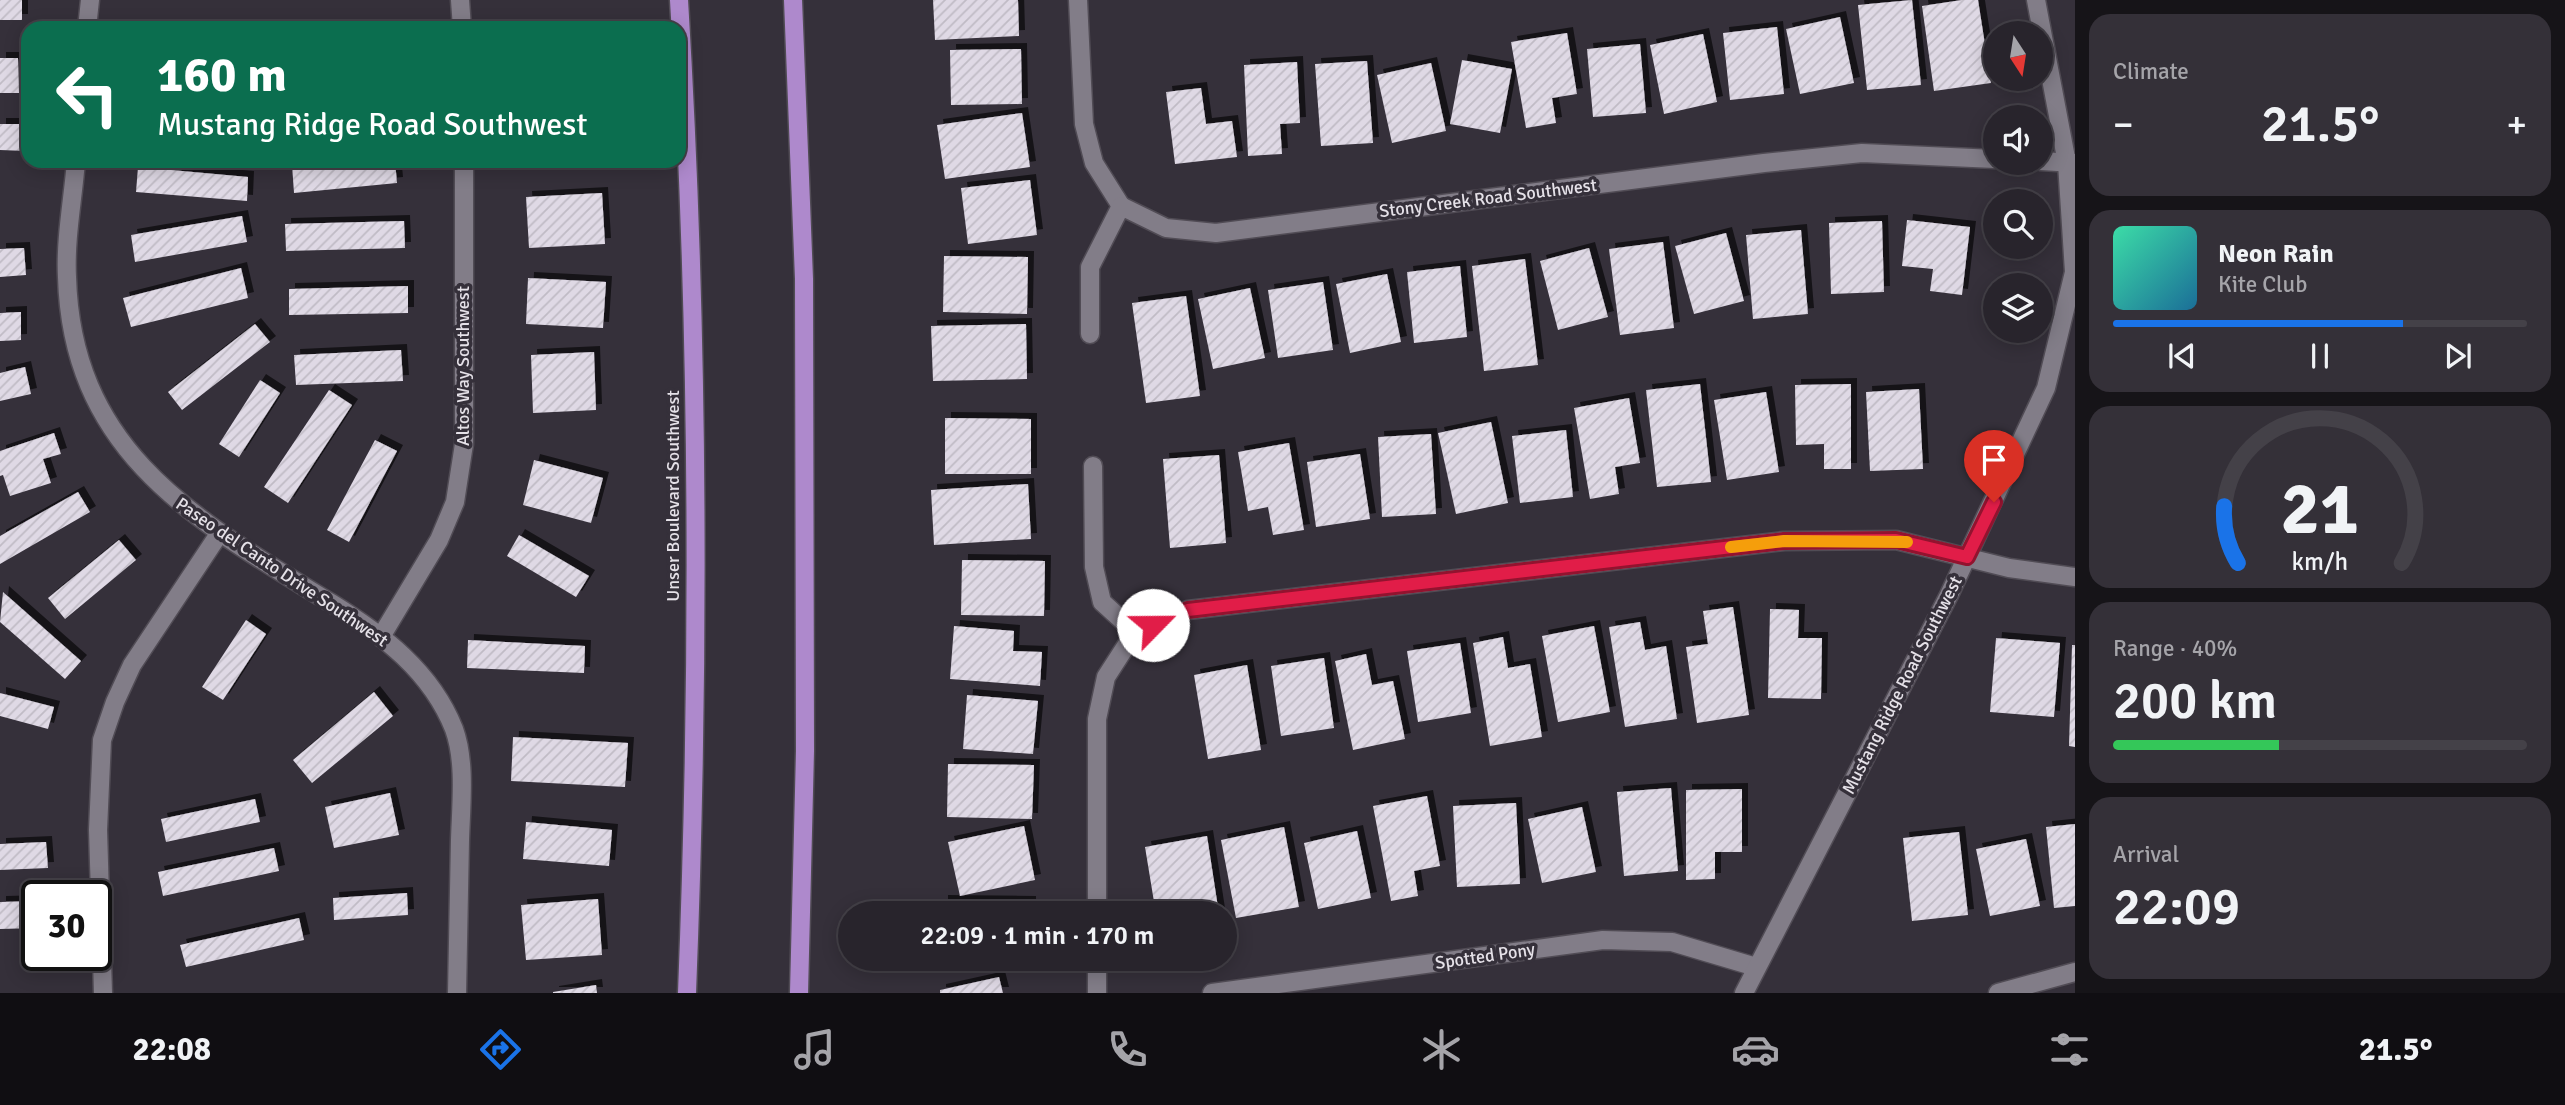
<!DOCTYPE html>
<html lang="en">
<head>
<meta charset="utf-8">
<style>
	:root { --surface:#28242c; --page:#343038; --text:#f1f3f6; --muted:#a5a4a9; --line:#444148; --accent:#1a73e8 }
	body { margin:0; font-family:Signika,sans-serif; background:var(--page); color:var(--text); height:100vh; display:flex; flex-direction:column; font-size:26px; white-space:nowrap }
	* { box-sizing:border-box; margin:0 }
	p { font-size:23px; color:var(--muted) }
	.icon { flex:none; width:38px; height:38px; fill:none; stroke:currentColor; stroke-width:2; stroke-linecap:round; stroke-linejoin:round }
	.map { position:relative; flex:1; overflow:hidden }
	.side { display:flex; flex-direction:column; gap:14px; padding:14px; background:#161418; width:490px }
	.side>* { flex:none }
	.guide { position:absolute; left:21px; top:21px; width:665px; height:147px; border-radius:21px; box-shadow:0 4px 18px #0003,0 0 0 2px var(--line); background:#0b6e4f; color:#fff; overflow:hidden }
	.needle { width:46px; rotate:168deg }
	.fabs { position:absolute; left:1983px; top:21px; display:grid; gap:14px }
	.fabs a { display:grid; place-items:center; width:70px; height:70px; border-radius:50%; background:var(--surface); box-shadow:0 4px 18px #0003,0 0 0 2px var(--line); font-size:35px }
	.speed { position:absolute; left:21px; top:880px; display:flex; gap:14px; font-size:35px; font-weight:700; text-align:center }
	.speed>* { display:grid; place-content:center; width:91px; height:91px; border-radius:50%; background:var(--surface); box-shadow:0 4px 18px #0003,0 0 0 2px var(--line); line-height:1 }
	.speed .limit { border:4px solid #111; border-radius:10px; background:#fff; color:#111 }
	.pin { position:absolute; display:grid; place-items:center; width:60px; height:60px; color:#fff; margin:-72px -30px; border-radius:50% 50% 50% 0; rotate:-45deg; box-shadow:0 0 7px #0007 }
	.pin .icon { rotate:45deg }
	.me { position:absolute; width:77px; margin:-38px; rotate:67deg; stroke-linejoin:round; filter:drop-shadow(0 0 5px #0008) }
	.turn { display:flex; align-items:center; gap:24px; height:147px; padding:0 21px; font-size:32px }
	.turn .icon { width:91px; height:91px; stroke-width:2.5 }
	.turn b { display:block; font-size:49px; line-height:60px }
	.big { font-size:52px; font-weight:600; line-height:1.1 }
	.side .tile { flex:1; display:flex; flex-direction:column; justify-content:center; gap:10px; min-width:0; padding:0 24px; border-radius:21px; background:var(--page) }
	.side .dial { align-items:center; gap:0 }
	.dial svg { height:182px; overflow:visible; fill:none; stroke:var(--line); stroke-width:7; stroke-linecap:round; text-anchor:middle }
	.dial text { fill:var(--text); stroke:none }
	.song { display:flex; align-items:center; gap:21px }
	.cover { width:84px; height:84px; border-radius:10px; background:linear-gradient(135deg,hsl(160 70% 55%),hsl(200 70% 35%)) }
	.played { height:7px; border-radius:4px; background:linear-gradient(90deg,var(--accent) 70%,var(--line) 70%) }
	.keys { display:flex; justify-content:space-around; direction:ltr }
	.heat { display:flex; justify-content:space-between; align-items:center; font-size:38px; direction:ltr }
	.charge { height:10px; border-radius:5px; background:linear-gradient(90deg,#34c759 40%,var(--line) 0) }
	.trip { position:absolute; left:838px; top:901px; width:399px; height:70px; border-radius:35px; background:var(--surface); box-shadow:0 4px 18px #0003,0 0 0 2px var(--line); font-weight:600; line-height:70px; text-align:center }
	.tab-bar { display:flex; height:112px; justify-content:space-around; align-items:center; background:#100e12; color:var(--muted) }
	.tab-bar .icon { width:49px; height:49px }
	.tab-bar .current { color:var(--accent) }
	.tab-bar b { font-size:32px; color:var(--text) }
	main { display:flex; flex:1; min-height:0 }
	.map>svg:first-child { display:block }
	.building { fill:url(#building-hatch); filter:url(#shadow) }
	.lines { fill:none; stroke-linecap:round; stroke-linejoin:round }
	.minor-casing { stroke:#514c55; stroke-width:21 }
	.major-casing { stroke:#514c55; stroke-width:21 }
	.minor { stroke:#827d88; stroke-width:18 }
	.major { stroke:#ae89cc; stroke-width:18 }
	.route-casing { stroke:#92132f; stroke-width:18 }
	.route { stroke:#e11d48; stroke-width:12 }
	.slow { stroke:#f59e0b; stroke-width:12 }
	.labels { text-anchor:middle; stroke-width:7; stroke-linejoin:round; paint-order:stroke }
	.street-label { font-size:18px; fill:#e5e1e8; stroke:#35303a }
</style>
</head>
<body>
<main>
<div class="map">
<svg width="2075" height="993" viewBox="0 0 2075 993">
	<defs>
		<pattern id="building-hatch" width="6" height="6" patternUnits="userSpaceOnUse" patternTransform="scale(1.75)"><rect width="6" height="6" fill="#dfd9e5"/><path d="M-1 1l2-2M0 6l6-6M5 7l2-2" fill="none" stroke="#c0bbc5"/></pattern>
		<filter id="shadow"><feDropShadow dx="6" dy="-6" stdDeviation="0" flood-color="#0009"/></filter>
	</defs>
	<rect width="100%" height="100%" fill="#35303a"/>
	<!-- building -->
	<g class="building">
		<rect x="0" y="0" width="22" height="20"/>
		<polygon points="933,0 1018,0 1019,36 935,40"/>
		<polygon points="1912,0 1921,85 1867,90 1858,5"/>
		<polygon points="1962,0 1978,0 1991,83 1934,91 1922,6"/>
		<polygon points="1840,17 1854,83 1800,94 1786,29"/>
		<polygon points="1777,27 1784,94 1730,100 1723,33"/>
		<polygon points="1567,33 1577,94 1552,98 1556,123 1526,128 1511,42"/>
		<polygon points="1703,34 1717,102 1664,114 1650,45"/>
		<polygon points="1640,44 1646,113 1593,117 1587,49"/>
		<polygon points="1021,49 1022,104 951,105 950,50"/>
		<polygon points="0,58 18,58 19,93 0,93"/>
		<polygon points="1462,60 1512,69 1500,133 1450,124"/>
		<polygon points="1367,61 1373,143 1321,146 1315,64"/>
		<polygon points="1297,62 1300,123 1280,124 1282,154 1248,156 1244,65"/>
		<polygon points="1431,63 1446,131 1392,143 1377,75"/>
		<polygon points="1201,88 1206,124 1232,121 1237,157 1175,164 1166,92"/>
		<polygon points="1022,113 1030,167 945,179 937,125"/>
		<polygon points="0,124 26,124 26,151 0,150"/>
		<polygon points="334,161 395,161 397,183 294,193 292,165"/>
		<polygon points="138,167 248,177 247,201 136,192"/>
		<polygon points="1030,180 1037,235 968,244 961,188"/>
		<polygon points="602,193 605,244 529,248 526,197"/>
		<polygon points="242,216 247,242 135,262 131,235"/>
		<polygon points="1907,220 1970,227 1962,295 1930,291 1933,269 1902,266"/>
		<polygon points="404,221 405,248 286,251 285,224"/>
		<polygon points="1882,221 1884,292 1831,294 1829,223"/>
		<polygon points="1801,230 1808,314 1753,319 1746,235"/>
		<polygon points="1726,233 1744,301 1694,314 1675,246"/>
		<polygon points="1663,242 1674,328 1620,335 1609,249"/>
		<polygon points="24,248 26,275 0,277 0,249"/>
		<polygon points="1589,248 1608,317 1558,330 1540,261"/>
		<polygon points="944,256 1028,257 1027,314 943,312"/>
		<polygon points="1525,259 1538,365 1484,371 1472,266"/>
		<polygon points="1460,266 1467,337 1414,343 1407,272"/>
		<polygon points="241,268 248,298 131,327 123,298"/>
		<polygon points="1387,274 1401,342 1350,353 1336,284"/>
		<polygon points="528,278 606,282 603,328 526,324"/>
		<polygon points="1323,282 1333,350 1278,358 1268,290"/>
		<polygon points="408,286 408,313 289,315 289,289"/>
		<polygon points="1250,288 1265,358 1213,369 1198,299"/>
		<polygon points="1186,296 1200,396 1146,403 1132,303"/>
		<polygon points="21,312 21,340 0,341 0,313"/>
		<polygon points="255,324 270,342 182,410 168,392"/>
		<polygon points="1026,324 1027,379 933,381 931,326"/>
		<polygon points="401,350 403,381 296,385 294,355"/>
		<polygon points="594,352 596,410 533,413 531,355"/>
		<polygon points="25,367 31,394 0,401 0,373"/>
		<polygon points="260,380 280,393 239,457 219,444"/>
		<polygon points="1700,384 1711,482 1657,487 1646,390"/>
		<polygon points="1851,384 1851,469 1824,469 1824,444 1796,445 1795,385"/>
		<polygon points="1919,389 1923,469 1870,471 1866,392"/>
		<polygon points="329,390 352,405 288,503 264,487"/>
		<polygon points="1766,392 1779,472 1727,480 1714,400"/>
		<polygon points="1629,398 1640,463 1615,467 1619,494 1590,499 1574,408"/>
		<polygon points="945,418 1031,419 1031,474 945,474"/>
		<polygon points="1491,422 1508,503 1456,514 1438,433"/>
		<polygon points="1566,430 1573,497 1520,503 1512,436"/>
		<polygon points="54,433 61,454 43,459 51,483 10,496 3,475 0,476 0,451"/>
		<polygon points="1431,434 1436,514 1382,517 1378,437"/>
		<polygon points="375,440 397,451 349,542 327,530"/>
		<polygon points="1289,443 1304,530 1273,535 1268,507 1248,511 1238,452"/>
		<polygon points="1360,454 1370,519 1316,527 1307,462"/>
		<polygon points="1219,455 1226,543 1170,548 1163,459"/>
		<polygon points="534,460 603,478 591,523 523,505"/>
		<polygon points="1028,484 1031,539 934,545 931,490"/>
		<polygon points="78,492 90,512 0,564 0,536"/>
		<polygon points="519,535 589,576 576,597 507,556"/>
		<polygon points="119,540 136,560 65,619 48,598"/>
		<polygon points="962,560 1045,561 1044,616 961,615"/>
		<polygon points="3,592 81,661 65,679 0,622"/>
		<polygon points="1733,607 1749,715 1697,723 1686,647 1708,644 1703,611"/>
		<polygon points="1770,609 1799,610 1798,638 1822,638 1821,699 1768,698"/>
		<polygon points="246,620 266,634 223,700 202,687"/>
		<polygon points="1640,622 1645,650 1666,646 1677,719 1625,727 1609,627"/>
		<polygon points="954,626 1014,631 1013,651 1042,652 1040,686 950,679"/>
		<polygon points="1594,626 1610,712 1558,722 1542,636"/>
		<polygon points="1503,637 1508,668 1530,664 1542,737 1490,746 1473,643"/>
		<polygon points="1996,638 2060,643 2054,717 1990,712"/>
		<polygon points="468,640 585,646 584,673 467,668"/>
		<polygon points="1460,643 1471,713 1418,722 1407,651"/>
		<polygon points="2072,645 2075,645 2075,747 2069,746"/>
		<polygon points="1366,654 1372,685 1393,681 1405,739 1353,750 1335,661"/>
		<polygon points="1324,658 1334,728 1281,736 1271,666"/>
		<polygon points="1247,665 1261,750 1208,759 1194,675"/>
		<polygon points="374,692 393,716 312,783 293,760"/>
		<polygon points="0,693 54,707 48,729 0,716"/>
		<polygon points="967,695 1038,701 1033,754 963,749"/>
		<polygon points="513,737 628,743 625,787 511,781"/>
		<polygon points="948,764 1034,765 1032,819 947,817"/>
		<polygon points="1671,788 1678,871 1624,876 1617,792"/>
		<polygon points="1742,789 1742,852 1715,852 1715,879 1686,880 1686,790"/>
		<polygon points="390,793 399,835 334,848 325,807"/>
		<polygon points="1427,796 1440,866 1414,871 1418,896 1391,901 1373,806"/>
		<polygon points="255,799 260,822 166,842 161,819"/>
		<polygon points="1516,803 1520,884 1457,887 1453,806"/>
		<polygon points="1582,807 1596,872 1542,883 1528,819"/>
		<polygon points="526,822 612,830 609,866 523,859"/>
		<polygon points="2075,824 2075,906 2054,908 2046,827"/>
		<polygon points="1024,826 1035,880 960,896 948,842"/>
		<polygon points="1284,827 1299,907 1236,918 1221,840"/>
		<polygon points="1357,831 1371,898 1318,909 1304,843"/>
		<polygon points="1959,832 1968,915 1912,921 1903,838"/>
		<polygon points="1207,836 1219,914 1156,914 1145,847"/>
		<polygon points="2026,839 2040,906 1990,916 1976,849"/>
		<polygon points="46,842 48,868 0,870 0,844"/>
		<polygon points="274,848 279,871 163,896 158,872"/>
		<polygon points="407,893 408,915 334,920 333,898"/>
		<polygon points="598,899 602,955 526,960 521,905"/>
		<polygon points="37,901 37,928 0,929 0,902"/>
		<polygon points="942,901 1030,902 1030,914 942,914"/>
		<polygon points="299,918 304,940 186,967 180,945"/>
		<polygon points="999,977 1003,993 940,993 940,990"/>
		<polygon points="596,985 597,993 553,993 553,992"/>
	</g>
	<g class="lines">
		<defs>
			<g id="minor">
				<polyline points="460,0 462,28"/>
				<polyline points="1078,0 1084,124 1094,163 1121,206"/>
				<polyline points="87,28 90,0"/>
				<path d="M76,161C73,199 65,239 67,277C72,454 198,521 331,603C383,635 431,671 454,729C466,762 461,805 460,840C459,891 458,942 457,993"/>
				<polyline points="2040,161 2075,163"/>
				<polyline points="1090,334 1090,267 1121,206 1166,228 1216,233 1764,163 1862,153 1995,159"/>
				<polyline points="1093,466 1094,567 1102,602 1135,632 1188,610 1784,541 1896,540 2009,568 2075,577"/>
				<polyline points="382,635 439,540 455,502 464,444 464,161"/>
				<polyline points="1097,914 1097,719 1106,677 1135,632"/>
				<polyline points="1097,959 1097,993"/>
				<polyline points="103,993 98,830 102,740 115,702 132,665 219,534"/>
				<polyline points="1212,993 1603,940 1672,942 1756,967"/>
				<polyline points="1744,993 1949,595 2046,388 2074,272 2067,163 2036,0"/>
				<polyline points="1998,993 2075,972"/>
			</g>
			<g id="major">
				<path d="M679,0C699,330 700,663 687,993"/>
				<polyline points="793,0 804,279 805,751 799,993"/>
			</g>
		</defs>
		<!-- minor casing -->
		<use href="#minor" class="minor-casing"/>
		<!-- major casing -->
		<use href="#major" class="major-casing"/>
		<!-- minor -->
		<use href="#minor" class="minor"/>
		<!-- major -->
		<use href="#major" class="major"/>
	</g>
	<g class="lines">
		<defs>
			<polyline id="route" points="1153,625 1188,610 1784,541 1896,540 1967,557 1994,502"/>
		</defs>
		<!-- route casing -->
		<use href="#route" class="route-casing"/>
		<!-- route -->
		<use href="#route" class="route"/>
		<!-- slow -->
		<polyline class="slow" points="1731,547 1784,541 1907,542"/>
	</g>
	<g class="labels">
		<!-- street labels -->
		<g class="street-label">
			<text transform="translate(1488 198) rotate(-7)" y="6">Stony Creek Road Southwest</text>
			<text transform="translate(463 366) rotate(-90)" y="6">Altos Way Southwest</text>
			<text transform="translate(673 496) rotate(-90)" y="6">Unser Boulevard Southwest</text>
			<text transform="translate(282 572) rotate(34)" y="6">Paseo del Canto Drive Southwest</text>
			<text transform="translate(1902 685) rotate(-63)" y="6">Mustang Ridge Road Southwest</text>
			<text transform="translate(1485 956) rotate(-8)" y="6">Spotted Pony</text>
		</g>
	</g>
</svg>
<div class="fabs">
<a><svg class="needle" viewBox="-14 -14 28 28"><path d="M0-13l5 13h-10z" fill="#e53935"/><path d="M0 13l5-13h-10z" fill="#a5a4a9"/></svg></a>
<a><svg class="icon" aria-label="sound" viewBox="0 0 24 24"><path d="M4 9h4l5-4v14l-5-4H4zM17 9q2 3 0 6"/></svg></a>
<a><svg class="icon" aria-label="search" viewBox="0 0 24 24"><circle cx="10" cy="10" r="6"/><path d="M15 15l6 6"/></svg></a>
<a><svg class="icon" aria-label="layers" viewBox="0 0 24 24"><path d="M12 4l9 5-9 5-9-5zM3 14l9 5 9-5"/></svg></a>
</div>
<div class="speed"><div class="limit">30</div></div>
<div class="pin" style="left:1994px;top:502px;background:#d93025"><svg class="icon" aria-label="arrive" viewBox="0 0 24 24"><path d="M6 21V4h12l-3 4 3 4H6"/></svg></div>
<svg class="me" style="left:1153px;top:625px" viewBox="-20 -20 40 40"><circle r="19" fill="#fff"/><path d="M0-13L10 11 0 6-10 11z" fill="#e11d48"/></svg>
<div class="trip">22:09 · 1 min · 170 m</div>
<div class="guide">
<div class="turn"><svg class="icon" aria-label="left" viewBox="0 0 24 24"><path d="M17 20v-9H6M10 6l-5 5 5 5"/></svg><div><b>160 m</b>Mustang Ridge Road Southwest</div></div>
</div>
</div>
<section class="side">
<div class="tile"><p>Climate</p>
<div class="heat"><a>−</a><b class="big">21.5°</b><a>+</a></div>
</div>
<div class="tile">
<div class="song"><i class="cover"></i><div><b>Neon Rain</b><p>Kite Club</p></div></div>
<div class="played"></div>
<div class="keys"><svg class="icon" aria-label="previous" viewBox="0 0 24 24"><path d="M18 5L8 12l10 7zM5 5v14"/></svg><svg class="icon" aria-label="pause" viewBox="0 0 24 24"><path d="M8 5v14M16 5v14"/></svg><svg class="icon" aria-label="next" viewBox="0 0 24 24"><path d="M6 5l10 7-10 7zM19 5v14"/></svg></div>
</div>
<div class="tile dial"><svg viewBox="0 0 100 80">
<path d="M14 69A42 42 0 1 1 86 69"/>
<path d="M14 69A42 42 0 0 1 8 44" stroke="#1a73e8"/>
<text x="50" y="56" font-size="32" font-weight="700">21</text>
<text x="50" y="72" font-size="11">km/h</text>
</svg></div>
<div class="tile"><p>Range · 40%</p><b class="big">200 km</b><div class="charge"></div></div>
<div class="tile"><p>Arrival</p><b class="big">22:09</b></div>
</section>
</main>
<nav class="tab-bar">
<b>22:08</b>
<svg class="icon current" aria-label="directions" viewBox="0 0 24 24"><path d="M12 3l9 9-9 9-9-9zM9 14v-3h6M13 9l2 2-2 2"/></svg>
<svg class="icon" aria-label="music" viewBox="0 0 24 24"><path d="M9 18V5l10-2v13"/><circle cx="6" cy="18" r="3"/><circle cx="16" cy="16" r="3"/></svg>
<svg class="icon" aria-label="phone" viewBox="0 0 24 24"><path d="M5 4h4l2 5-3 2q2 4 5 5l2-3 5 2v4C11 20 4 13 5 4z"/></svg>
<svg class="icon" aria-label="climate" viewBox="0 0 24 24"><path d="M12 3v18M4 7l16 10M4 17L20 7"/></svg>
<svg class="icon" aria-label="car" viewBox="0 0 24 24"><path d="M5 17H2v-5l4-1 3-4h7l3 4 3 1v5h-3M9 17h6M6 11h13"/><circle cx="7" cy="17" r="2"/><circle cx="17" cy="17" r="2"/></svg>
<svg class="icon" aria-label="filters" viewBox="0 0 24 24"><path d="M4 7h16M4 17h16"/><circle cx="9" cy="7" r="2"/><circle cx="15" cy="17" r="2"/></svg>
<b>21.5°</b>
</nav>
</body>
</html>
